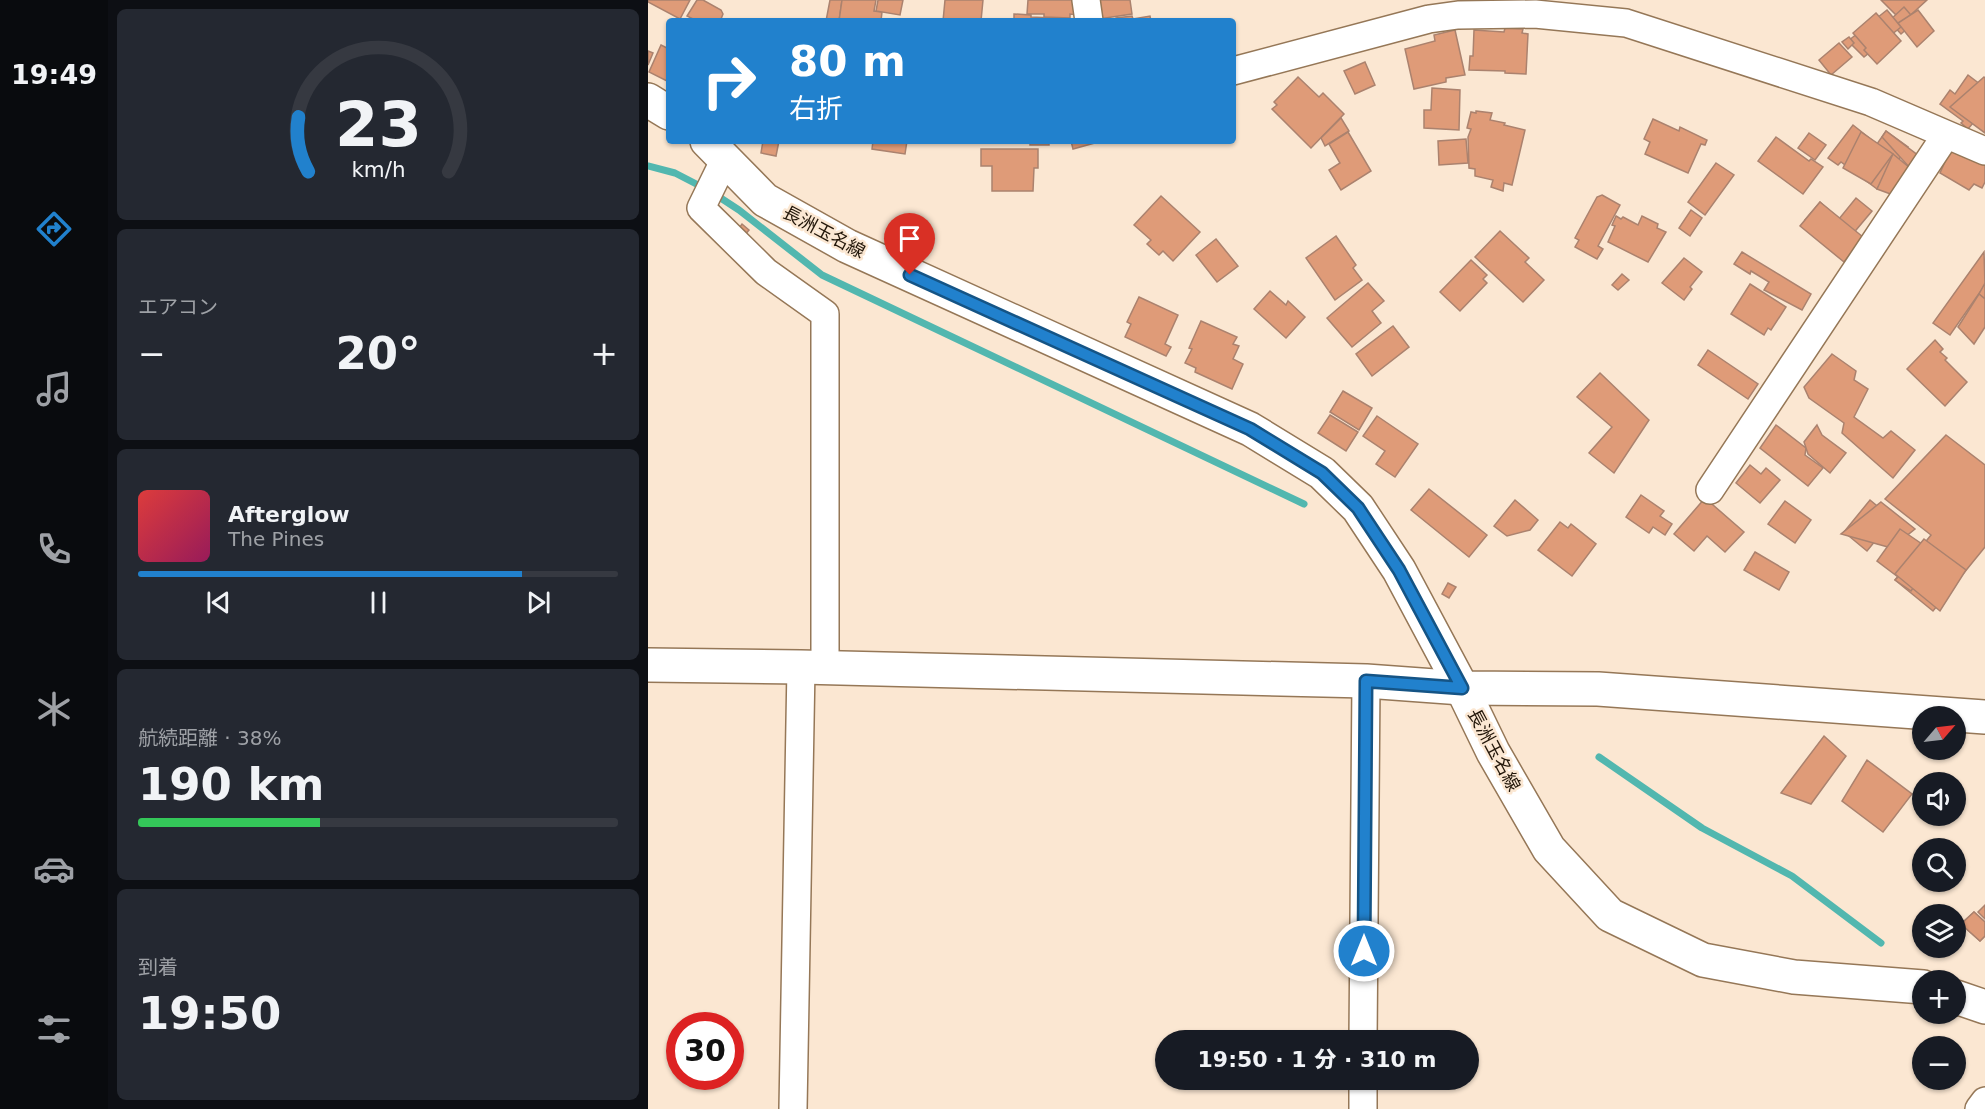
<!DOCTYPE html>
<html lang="ja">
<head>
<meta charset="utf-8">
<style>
	:root { --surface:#171b24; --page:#242831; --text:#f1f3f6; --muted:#9ea1a6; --line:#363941; --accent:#2181cd }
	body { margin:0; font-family:"DejaVu Sans","Noto Sans JP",sans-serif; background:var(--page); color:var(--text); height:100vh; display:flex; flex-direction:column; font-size:22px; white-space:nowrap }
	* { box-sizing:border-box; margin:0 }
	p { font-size:20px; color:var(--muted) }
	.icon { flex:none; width:33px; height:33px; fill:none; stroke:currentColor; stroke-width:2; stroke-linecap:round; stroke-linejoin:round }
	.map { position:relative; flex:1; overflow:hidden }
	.side { display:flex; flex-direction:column; gap:9px; padding:9px; background:#0d0f14; width:540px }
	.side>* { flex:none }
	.hud { position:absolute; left:18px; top:18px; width:570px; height:126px; border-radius:6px; box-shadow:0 2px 4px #0004; background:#2181cd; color:#fff; overflow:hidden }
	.needle { width:39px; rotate:62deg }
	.buttons { position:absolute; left:1264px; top:706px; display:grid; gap:12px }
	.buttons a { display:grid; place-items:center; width:54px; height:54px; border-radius:50%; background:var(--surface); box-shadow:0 2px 4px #0004; font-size:30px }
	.speed { position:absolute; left:18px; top:1012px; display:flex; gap:12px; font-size:30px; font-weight:700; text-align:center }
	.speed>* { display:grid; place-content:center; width:78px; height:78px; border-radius:50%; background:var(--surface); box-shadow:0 2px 4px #0004; line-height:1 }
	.speed .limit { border:9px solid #d22; background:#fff; color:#111 }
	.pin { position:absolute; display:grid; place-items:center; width:51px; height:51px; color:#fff; margin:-62px -26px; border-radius:50% 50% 50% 0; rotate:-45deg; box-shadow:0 0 6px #0007 }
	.pin .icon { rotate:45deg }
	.me { position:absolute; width:66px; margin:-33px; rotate:0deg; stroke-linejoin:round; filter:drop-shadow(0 0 4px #0008) }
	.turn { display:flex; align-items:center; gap:21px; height:126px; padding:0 24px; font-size:27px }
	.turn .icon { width:78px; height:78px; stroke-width:2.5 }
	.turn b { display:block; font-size:42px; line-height:51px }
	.big { font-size:45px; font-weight:800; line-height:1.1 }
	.side .card { flex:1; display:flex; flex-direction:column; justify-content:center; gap:9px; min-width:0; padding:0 21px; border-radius:9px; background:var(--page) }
	.side .dial { align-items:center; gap:0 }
	.dial svg { height:156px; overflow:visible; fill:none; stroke:var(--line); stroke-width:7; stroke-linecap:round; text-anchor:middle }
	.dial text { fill:var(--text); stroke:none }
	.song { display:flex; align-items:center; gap:18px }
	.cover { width:72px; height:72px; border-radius:9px; background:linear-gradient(135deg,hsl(0 70% 55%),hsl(330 70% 35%)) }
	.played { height:6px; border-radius:3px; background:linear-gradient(90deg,var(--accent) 80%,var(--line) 80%) }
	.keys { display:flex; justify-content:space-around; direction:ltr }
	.heat { display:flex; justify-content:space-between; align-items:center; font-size:33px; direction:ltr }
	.charge { height:9px; border-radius:4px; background:linear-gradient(90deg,#34c759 38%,var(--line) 0) }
	.trip { position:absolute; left:507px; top:1030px; width:324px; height:60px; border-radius:30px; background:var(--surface); box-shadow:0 2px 4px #0004; font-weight:800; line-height:60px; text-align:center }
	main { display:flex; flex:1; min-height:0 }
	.menu { display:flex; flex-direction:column; width:108px; justify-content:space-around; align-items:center; background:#090b0e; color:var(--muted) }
	.menu .icon { width:42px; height:42px }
	.menu .on { color:var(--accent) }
	.menu b { font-size:27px; color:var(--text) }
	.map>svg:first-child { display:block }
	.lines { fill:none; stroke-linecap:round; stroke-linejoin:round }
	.stream { stroke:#52b7af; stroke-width:7 }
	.building { fill:#df9b78; stroke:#ab826e; stroke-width:1.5 }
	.minor-casing { stroke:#957757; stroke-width:30 }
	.tertiary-casing { stroke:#957757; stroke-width:36 }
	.secondary-casing { stroke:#957757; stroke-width:36 }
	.minor { stroke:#fff; stroke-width:27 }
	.tertiary { stroke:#fff; stroke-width:33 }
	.secondary { stroke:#fff; stroke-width:33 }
	.route-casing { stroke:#155485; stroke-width:15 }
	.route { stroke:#2181cd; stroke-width:10 }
	.labels { text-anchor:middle; stroke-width:5; stroke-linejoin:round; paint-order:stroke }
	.street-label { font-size:18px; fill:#221609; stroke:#fbe7d2 }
</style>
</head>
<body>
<main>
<nav class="menu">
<b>19:49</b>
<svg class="icon on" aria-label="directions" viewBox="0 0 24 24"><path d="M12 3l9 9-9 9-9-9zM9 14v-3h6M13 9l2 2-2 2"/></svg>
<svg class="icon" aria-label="music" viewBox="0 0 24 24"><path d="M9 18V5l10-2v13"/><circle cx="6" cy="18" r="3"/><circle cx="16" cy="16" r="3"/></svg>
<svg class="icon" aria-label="phone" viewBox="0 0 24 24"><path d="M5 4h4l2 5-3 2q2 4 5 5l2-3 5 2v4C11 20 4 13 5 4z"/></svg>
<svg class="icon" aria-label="climate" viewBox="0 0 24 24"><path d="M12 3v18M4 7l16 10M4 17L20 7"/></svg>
<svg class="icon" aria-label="car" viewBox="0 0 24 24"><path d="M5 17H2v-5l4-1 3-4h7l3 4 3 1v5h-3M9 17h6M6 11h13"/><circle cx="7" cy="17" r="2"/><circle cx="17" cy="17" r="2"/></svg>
<svg class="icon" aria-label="filters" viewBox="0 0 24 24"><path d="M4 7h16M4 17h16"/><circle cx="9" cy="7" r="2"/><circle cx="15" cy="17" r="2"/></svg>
</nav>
<section class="side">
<div class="card dial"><svg viewBox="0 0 100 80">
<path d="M14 69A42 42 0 1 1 86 69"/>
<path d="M14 69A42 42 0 0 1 9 41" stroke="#2181cd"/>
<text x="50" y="56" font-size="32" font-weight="700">23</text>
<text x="50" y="72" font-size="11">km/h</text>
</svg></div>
<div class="card"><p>エアコン</p>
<div class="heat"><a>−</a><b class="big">20°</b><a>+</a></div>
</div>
<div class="card">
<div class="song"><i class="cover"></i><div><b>Afterglow</b><p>The Pines</p></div></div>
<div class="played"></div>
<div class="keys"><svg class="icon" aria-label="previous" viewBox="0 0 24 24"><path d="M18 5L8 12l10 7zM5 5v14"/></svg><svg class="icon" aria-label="pause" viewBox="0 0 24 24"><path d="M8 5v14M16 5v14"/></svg><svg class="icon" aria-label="next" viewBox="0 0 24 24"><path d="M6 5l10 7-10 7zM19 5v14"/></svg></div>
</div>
<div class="card"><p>航続距離 · 38%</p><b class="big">190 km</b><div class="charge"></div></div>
<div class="card"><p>到着</p><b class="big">19:50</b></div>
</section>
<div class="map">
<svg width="1337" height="1109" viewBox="0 0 1337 1109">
	<rect width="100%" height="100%" fill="#fbe7d2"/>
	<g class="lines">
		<!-- stream -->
		<g class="stream">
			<polyline points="0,166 27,173 56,188"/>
			<polyline points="65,193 91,210 174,275 656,504"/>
			<polyline points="951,757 1054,828 1144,876 1233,943"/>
		</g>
	</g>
	<!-- building -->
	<g class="building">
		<polygon points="0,0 42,0 32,19 0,2"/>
		<polygon points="49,0 55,0 73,10 75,14 73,19 78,21 49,21 39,16"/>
		<polygon points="182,0 194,0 191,21 178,21"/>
		<polygon points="194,0 228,0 226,11 234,12 233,21 191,21"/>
		<polygon points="230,0 255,0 252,15 228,11"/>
		<polygon points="297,0 335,0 333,21 295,21"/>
		<polygon points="380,0 428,0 430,15 422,14 422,18 396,17 396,14 379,14"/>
		<polygon points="448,0 482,0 484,14 451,19"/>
		<polygon points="1233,0 1279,0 1255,22"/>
		<polygon points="1256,7 1268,21 1253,34 1241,21"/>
		<polygon points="1239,10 1253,27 1216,57 1200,41"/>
		<polygon points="1270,10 1286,31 1269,47 1250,23"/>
		<polygon points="1228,13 1253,41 1229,64 1216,50 1218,48 1205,33"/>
		<polygon points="366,14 383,15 383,17 427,19 426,21 366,21"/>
		<polygon points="484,16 485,19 502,16 503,21 468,21 468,18"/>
		<polygon points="857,28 875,29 874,33 880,34 878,74 857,73 857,71 821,70 822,56 825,56 826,30 856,32"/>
		<polygon points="807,30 817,75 798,78 798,82 766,89 757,49 787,41 786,35"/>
		<polygon points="1201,37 1206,43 1200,49 1194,42"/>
		<polygon points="1191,43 1204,57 1183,75 1171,60"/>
		<polygon points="13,45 21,49 21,82 1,72"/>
		<polygon points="0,51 5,53 0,65"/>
		<polygon points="717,62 727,85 707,94 696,71"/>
		<polygon points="1320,75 1337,88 1337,132 1325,123 1320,129 1313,123 1315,121 1292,104 1302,90 1307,94"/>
		<polygon points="650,77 671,97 675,93 696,114 663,148 624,109 629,105 626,102"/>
		<polygon points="1336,77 1337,78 1337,133 1302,107"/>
		<polygon points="784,88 812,90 811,130 776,128 776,110 783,110"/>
		<polygon points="828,111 844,113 842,120 857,123 856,125 877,130 864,185 856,183 855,191 843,187 845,180 827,176 827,169 821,168 820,137 823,129 819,128 823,112 828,113"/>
		<polygon points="693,118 701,131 677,146 673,138"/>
		<polygon points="1005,119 1031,131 1032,127 1059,140 1057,145 1053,144 1040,173 997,154 1002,142 996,139"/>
		<polygon points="1205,125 1229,144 1238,131 1260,147 1229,189 1193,162 1190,165 1180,158"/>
		<polygon points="1238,131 1271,156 1262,168 1234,137"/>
		<polygon points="700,132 723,171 693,190 681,170 692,163 681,144"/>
		<polygon points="1213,132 1245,154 1223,184 1195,168"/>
		<polygon points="1161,133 1178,145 1167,160 1150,148"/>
		<polygon points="1128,137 1161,161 1163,159 1175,167 1155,194 1110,161"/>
		<polygon points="818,139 820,163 791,165 790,141"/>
		<polygon points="115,141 131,141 128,156 113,153"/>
		<polygon points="225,141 259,141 257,154 224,149"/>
		<rect x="382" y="141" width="19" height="4"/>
		<polygon points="423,141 454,141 425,149"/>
		<polygon points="1304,146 1337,162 1337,182 1334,188 1326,184 1321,190 1292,173"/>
		<polygon points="333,149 390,149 390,168 386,168 385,191 344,191 344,166 333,166"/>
		<polygon points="1245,154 1262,168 1248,196 1229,189"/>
		<polygon points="1068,163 1086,175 1057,215 1040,202"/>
		<polygon points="954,195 972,205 950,246 955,249 949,259 927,247 931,240 927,238 949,197"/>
		<polygon points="513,196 552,232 525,261 515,251 511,255 499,244 503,240 486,225"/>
		<polygon points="1208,198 1224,211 1193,248 1157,220 1172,202 1191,219"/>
		<polygon points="1172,202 1215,237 1196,262 1152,226"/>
		<polygon points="1043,210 1054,218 1042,236 1031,228"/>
		<polygon points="968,216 973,219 975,217 990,225 994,216 1010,224 1009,228 1018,232 1000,262 960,242 967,226 964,225"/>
		<polygon points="94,224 101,230 96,236 89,231"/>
		<polygon points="852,231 881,258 877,262 896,280 875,302 827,257"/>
		<polygon points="688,236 708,265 705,268 714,280 687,300 658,258"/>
		<polygon points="568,239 590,266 569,282 548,255"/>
		<polygon points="1094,252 1163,294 1154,310 1116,290 1121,282 1103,271 1102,274 1086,264"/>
		<polygon points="1336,252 1337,285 1302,335 1285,323"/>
		<polygon points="1036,258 1054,272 1042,287 1044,289 1036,300 1014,283"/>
		<polygon points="823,260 839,275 835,279 839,283 812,311 792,292"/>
		<polygon points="974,274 981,280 970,290 964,285"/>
		<polygon points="720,283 736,301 724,311 733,323 704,347 679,318"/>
		<polygon points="1337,283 1337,299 1331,294"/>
		<polygon points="1102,284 1138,307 1123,330 1120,328 1116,335 1083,314"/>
		<polygon points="622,291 638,305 640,301 657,317 638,338 606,309"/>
		<polygon points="1331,294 1337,299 1337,327 1326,344 1310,327"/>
		<polygon points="491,297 530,315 517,344 523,347 518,356 477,337 483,324 479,322"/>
		<polygon points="553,321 589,337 585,344 591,346 585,359 595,364 584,389 547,372 548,368 537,363 544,349 541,348"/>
		<polygon points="745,326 761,347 724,376 708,354"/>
		<polygon points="1287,340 1295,349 1292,352 1299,358 1297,360 1319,382 1297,406 1259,369"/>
		<polygon points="1060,350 1110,384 1100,399 1050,365"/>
		<polygon points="1184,354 1208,371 1206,380 1220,389 1206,417 1235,438 1243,431 1267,450 1245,478 1194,433 1196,423 1161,398 1156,387"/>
		<polygon points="952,373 1001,420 966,473 941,453 964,427 929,397"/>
		<polygon points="695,391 724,408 711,430 682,412"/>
		<polygon points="682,415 710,432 698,451 670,433"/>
		<polygon points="729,416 770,444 747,477 728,464 737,451 715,436"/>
		<polygon points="1128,425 1158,448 1157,455 1175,468 1160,486 1112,448"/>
		<polygon points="1169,425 1174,435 1198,453 1182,473 1160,454 1156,442"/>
		<polygon points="1298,435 1337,465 1337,547 1285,611 1247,580 1283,535 1237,499"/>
		<polygon points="1102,465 1113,474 1118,468 1132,480 1112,503 1088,483"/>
		<polygon points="781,489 839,535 821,557 763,510"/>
		<polygon points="993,495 1016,511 1012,516 1024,524 1017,535 1005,527 1001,533 978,517"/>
		<polygon points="1057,498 1096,532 1077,552 1059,536 1046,551 1026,534"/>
		<polygon points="867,500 890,520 882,530 859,536 846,526"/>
		<polygon points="1222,500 1245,519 1219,551 1196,532"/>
		<polygon points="1137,501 1163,520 1147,543 1120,524"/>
		<polygon points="1233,502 1267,529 1256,538 1266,544 1254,555 1247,549 1193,534"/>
		<polygon points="912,522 920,528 923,524 948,544 924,576 890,550"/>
		<polygon points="1252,529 1299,561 1275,595 1265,588 1263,591 1247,580 1250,577 1229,561"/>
		<polygon points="1276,539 1318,570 1292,611 1247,574"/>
		<polygon points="1107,552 1141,572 1131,590 1096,570"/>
		<polygon points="800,583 808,587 801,598 794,594"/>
		<polygon points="1176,736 1198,756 1163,804 1133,793"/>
		<polygon points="1219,760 1264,794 1235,832 1194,801"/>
		<polygon points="1337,905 1337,919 1330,912"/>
		<polygon points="1326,912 1337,922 1337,936 1332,941 1313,924"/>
		<polygon points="1326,912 1337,922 1337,936 1332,941 1313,924"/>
	</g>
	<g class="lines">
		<defs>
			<g id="minor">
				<polyline points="438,0 441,21"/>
				<polyline points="585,71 781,19 810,15 887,14 978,23 1223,102 1337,151"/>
				<polyline points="77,159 53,208 118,272 177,314 177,668"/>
				<polyline points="1062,490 1298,135"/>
				<polyline points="715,1041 718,681"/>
				<polyline points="145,1109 153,667"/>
				<polyline points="715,1109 715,1080"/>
				<polyline points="1331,1109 1337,1101"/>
			</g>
			<polyline id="tertiary" points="0,665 153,667 718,681 814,688 950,689 1337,717"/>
			<g id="secondary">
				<polyline points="0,100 21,113"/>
				<polyline points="59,141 117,200 199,246 602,429 674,473 710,508 751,570 814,688 845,752 901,849 962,915 1055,960 1146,977 1275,987"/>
				<polyline points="1308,997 1337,1007"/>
			</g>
		</defs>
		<!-- minor casing -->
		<use href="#minor" class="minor-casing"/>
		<!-- tertiary casing -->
		<use href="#tertiary" class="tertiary-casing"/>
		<!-- secondary casing -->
		<use href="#secondary" class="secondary-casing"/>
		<!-- minor -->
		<use href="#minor" class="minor"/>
		<!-- tertiary -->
		<use href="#tertiary" class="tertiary"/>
		<!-- secondary -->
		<use href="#secondary" class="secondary"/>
	</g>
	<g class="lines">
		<defs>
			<polyline id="route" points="262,275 602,429 674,473 710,508 751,570 814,688 718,681 716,951"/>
		</defs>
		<!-- route casing -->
		<use href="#route" class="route-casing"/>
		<!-- route -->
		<use href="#route" class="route"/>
	</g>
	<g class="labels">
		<!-- street labels -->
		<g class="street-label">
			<text transform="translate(176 232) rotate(28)" y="6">長洲玉名線</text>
			<text transform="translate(846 750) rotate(62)" y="6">長洲玉名線</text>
		</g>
	</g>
</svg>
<div class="buttons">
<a><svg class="needle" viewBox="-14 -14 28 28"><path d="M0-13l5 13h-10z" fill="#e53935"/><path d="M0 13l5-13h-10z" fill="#9ea1a6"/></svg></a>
<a><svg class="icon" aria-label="sound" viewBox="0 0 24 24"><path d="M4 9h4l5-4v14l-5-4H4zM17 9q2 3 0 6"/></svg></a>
<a><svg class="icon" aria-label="search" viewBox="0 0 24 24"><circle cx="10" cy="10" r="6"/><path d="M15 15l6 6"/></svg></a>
<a><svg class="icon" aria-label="layers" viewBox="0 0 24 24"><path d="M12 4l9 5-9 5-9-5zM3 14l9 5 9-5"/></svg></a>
<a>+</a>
<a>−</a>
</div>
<div class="speed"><div class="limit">30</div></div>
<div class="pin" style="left:262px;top:275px;background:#d93025"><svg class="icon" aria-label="arrive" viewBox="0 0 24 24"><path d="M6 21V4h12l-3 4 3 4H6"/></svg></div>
<svg class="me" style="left:716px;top:951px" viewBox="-20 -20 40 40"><circle r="17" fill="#2181cd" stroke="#fff" stroke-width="3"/><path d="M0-11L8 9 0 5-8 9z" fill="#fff"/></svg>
<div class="trip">19:50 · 1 分 · 310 m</div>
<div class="hud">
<div class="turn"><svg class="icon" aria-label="right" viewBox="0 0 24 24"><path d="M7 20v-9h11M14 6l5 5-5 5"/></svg><div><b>80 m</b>右折</div></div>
</div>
</div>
</main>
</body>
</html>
